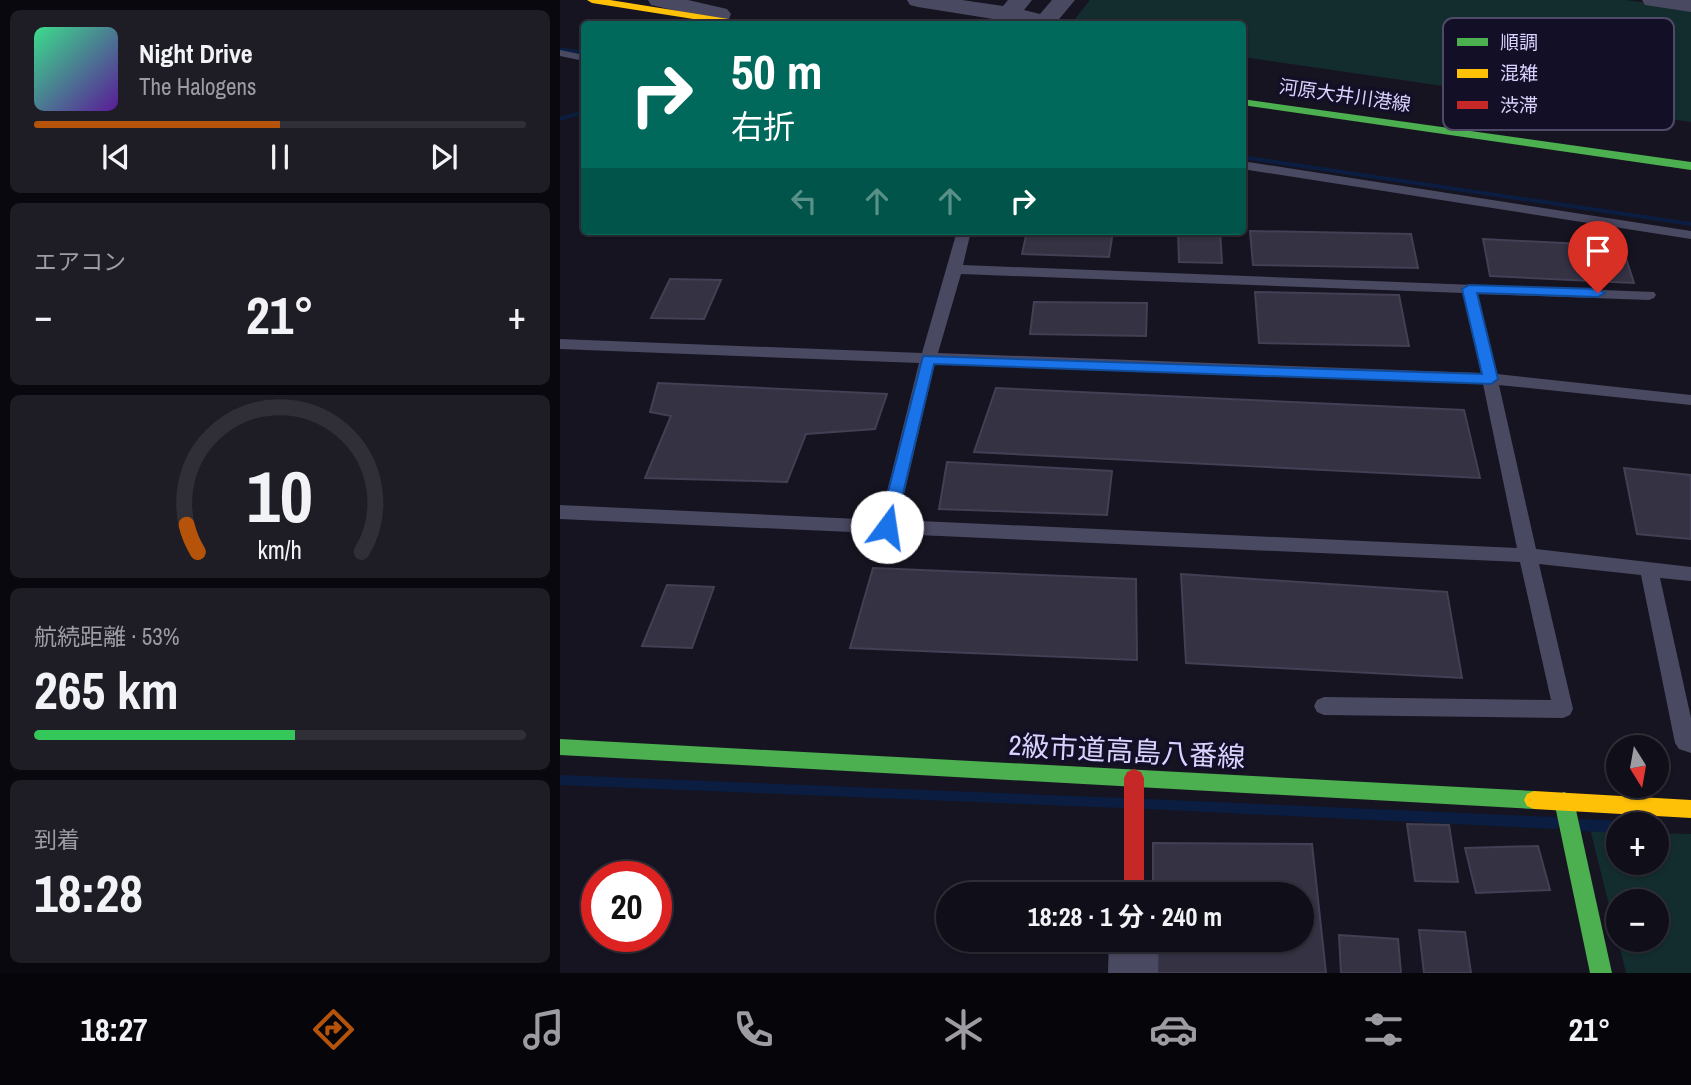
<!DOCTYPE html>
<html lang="ja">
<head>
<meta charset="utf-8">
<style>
	:root { --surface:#100f19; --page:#1e1d26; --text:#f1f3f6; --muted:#9c9ca2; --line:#302f38; --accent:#b45309 }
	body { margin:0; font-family:"Archivo Narrow","Noto Sans JP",sans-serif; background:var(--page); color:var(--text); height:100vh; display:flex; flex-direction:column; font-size:26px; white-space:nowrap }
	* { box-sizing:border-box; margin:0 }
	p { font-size:23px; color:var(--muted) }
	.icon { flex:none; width:38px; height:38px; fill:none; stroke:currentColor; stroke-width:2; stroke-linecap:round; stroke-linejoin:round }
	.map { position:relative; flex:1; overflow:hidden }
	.side { display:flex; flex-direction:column; gap:10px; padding:10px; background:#09080e; width:560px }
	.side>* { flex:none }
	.guide { position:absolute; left:21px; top:21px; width:665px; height:214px; border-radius:7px; box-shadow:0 2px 5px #0004,0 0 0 2px var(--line); background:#00695c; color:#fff; overflow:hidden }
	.needle { width:46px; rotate:169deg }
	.tools { position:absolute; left:1046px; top:735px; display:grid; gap:14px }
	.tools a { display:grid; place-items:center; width:63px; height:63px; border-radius:50%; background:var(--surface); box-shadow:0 2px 5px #0004,0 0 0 2px var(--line); font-size:35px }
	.speed { position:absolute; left:21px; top:861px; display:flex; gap:14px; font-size:35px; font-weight:700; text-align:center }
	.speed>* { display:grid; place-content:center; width:91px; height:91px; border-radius:50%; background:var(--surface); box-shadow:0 2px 5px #0004,0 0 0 2px var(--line); line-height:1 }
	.speed .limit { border:10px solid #d22; background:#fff; color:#111 }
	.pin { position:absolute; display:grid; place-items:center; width:60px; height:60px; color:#fff; margin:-72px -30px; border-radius:50% 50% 50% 0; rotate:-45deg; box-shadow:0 0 7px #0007 }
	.pin .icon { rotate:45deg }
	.me { position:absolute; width:77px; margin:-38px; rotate:14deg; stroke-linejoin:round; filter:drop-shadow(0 0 5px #0008) }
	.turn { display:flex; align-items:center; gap:24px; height:147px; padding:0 35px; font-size:32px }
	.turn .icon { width:91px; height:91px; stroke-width:2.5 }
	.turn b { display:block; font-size:49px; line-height:60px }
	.lanes { display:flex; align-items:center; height:66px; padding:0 35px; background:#0003; justify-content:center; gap:35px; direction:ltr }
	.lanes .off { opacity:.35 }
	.big { font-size:52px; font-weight:700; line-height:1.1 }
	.side .tile { flex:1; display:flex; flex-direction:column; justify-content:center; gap:10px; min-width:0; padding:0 24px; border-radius:10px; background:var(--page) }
	.side .dial { align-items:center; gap:0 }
	.dial svg { height:182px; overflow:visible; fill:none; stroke:var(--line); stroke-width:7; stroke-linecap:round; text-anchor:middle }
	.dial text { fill:var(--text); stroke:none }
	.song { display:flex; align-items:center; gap:21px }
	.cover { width:84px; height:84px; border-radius:10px; background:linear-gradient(135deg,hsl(150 70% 55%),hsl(270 70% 35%)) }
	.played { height:7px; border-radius:4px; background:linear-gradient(90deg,var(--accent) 50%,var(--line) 50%) }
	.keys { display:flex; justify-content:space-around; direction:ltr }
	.heat { display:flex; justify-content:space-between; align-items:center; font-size:38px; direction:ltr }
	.charge { height:10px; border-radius:5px; background:linear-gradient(90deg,#34c759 53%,var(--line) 0) }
	.trip { position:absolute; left:376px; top:882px; width:378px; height:70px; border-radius:35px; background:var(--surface); box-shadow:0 2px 5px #0004,0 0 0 2px var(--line); font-weight:700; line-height:70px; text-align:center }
	.dock { display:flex; height:112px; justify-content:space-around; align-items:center; background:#06060a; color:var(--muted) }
	.dock .icon { width:49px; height:49px }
	.dock .active { color:var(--accent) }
	.dock b { font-size:32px; color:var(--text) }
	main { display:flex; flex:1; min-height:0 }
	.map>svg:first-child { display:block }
	.green { fill:#132c2d; fill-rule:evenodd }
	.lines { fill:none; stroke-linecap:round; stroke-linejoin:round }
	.stream { fill:#0b1e41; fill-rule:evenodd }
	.building { fill:#343243; stroke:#433f54; stroke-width:2 }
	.lane { fill:#4a4962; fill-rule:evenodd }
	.street { fill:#4a4962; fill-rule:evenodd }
	.fast { fill:#4caf50; fill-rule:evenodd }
	.slow { fill:#ffc107; fill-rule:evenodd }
	.jam { fill:#c62828; fill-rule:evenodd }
	.route { fill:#1a73e8; stroke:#114b97; stroke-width:2 }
	.labels { text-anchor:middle; stroke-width:7; stroke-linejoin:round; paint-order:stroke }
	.far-street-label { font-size:19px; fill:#d9d4ff; stroke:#130f26 }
	.near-street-label { font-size:28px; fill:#d9d4ff; stroke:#130f26 }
	.key { fill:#130f26; stroke:#4e4a67; stroke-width:2 }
	.key-label { font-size:19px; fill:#d9d4ff }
</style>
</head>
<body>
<main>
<section class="side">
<div class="tile">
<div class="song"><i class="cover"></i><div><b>Night Drive</b><p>The Halogens</p></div></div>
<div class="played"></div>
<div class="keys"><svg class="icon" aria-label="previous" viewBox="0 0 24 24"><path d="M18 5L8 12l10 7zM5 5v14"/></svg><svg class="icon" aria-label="pause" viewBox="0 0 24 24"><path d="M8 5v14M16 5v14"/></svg><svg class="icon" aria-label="next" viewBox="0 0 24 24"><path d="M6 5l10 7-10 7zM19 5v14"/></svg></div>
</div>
<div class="tile"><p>エアコン</p>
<div class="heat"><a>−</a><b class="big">21°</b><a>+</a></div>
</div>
<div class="tile dial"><svg viewBox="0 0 100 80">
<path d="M14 69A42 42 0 1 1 86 69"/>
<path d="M14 69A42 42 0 0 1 9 57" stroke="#b45309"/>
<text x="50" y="56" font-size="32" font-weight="700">10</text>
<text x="50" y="72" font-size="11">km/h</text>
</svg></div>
<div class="tile"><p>航続距離 · 53%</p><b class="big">265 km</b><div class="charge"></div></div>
<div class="tile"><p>到着</p><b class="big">18:28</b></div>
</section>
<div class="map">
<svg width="1131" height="973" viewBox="0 0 1131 973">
	<rect width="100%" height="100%" fill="#161421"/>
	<!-- green -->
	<g class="green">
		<polygon points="530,0 1065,0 1131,8 1131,122 683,57 682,24 511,24"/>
		<path d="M1030,829L1059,831V863H1097V833L1131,834V973H1066ZM1059,901H1097V940H1059Z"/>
	</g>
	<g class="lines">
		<!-- stream -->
		<g class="stream">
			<polygon points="0,47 24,51 24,55 0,51"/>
			<polygon points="24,110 24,114 0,121 0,117"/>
			<polygon points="682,155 1131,222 1131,226 682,159"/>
			<polygon points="0,775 562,798 566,799 568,803 566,807 562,808 0,785"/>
			<polygon points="587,799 995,817 999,819 1001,823 999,827 995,829 587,809 583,808 581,804 583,800"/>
			<polygon points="1021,819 1059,821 1064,824 1059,824 1059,833 1021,831 1017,829 1015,825 1017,821"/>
		</g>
	</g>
	<!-- building -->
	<g class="building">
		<polygon points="467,231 553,231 549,257 462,254"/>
		<polygon points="618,231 660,231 662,263 619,262"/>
		<polygon points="690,231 851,234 858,268 693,265"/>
		<polygon points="923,239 1062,246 1074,283 930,276"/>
		<polygon points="110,279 161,280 144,319 91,318"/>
		<polygon points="695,292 839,295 849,346 699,343"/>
		<polygon points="474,302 587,303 586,336 470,334"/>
		<polygon points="98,383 327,394 315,429 246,434 227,482 85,478 111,416 90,412"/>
		<polygon points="436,388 904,410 920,478 414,452"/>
		<polygon points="387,462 552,471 547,515 379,509"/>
		<polygon points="1064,468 1131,475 1131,539 1077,534"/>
		<polygon points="313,568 576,579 577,660 290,648"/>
		<polygon points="621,574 887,592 902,678 626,663"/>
		<polygon points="107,585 154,587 132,648 82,646"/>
		<polygon points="847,824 889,825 898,882 855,881"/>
		<polygon points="593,843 752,844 766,973 593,973 593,940 742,940 742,894 593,894"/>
		<polygon points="978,846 990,890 916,893 905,848"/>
		<polygon points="859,930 905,932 911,973 864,973"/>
		<polygon points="779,935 838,939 841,973 781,973"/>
	</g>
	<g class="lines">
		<!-- lane -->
		<g class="lane">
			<polygon points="0,50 24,55 24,61 0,56"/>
			<polygon points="682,161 1131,231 1131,239 682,169"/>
			<path d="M397,231H411L403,265L1094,292L1096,295L1094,298L1089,300L918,294L937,374L1131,395V405L939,385L976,549L1131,567V581L1100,578L1131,718V753L1119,749L1115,743L1081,575L979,564L1013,709L1010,715L1003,718L764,715L757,712L754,706L757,700L764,697L991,700L960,562L0,519V505L320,520L359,363L0,349V339L362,353ZM401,274L903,293L921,373L378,353ZM375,363L923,384L957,548L338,520Z"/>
		</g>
		<!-- street -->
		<g class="street">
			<polygon points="88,0 128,0 167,9 171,14 167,24 149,24 147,18 91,5"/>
			<polygon points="347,0 402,0 443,6 448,0 472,0 464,10 480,14 492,0 515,0 495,24 464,24 358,7 350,5"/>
			<polygon points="1082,0 1131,0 1131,12 1085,5"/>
			<polygon points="549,940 599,940 598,973 548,973"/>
		</g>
		<!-- fast -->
		<g class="fast">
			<polygon points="682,99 1131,162 1131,170 682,105"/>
			<polygon points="0,739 974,791 981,794 984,800 981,806 974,809 0,755"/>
			<polygon points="1004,792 1011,795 1014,801 1052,973 1030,973 994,801 997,795"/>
		</g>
		<!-- slow -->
		<g class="slow">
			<polygon points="27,0 50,0 181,21 186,24 165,24 32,3"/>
			<polygon points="974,791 1131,800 1131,818 974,809 967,806 964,800 967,794"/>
		</g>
		<!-- jam -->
		<polygon class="jam" points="574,769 581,772 584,778 584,894 564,894 564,778 567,772"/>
	</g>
	<!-- route -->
	<polygon class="route" points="909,285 1038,289 1045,293 1038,297 917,293 938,379 931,384 374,364 335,527 327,533 319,527 363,356 922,374 902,289"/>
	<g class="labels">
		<!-- far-street labels -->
		<g class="far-street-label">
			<text transform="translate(785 95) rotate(8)" y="7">河原大井川港線</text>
		</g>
		<!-- near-street labels -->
		<g class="near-street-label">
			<text transform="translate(567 751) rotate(3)" y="10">2級市道高島八番線</text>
		</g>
	</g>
	<!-- legend -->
	<rect x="883" y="18" width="231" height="112" rx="10" class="key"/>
	<rect x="897" y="38" width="31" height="8" fill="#4caf50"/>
	<rect x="897" y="69" width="31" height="9" fill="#ffc107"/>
	<rect x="897" y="101" width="31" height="8" fill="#c62828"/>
	<g class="key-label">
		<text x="940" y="49">順調</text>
		<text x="940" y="80">混雑</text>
		<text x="940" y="112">渋滞</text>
	</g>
</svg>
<div class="tools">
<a><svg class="needle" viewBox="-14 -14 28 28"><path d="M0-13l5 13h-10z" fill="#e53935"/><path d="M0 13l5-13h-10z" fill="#9c9ca2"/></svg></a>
<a>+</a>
<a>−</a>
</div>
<div class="speed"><div class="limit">20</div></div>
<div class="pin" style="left:1038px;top:293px;background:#d93025"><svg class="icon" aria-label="arrive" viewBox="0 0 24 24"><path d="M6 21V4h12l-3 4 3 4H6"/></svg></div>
<svg class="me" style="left:327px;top:527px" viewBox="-20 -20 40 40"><circle r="19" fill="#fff"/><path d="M0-13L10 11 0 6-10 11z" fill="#1a73e8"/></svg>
<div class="trip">18:28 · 1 分 · 240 m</div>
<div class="guide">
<div class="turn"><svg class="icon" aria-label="right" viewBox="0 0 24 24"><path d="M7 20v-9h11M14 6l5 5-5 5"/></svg><div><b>50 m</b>右折</div></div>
<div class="lanes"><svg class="icon off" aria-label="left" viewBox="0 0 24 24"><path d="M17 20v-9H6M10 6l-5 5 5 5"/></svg><svg class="icon off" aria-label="ahead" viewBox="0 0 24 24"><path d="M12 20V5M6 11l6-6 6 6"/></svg><svg class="icon off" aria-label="ahead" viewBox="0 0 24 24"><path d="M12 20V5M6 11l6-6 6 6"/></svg><svg class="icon" aria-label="right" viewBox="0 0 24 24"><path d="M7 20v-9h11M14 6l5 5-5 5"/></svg></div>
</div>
</div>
</main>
<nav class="dock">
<b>18:27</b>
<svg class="icon active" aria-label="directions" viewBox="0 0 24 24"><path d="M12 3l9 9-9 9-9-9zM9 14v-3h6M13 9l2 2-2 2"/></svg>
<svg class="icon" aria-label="music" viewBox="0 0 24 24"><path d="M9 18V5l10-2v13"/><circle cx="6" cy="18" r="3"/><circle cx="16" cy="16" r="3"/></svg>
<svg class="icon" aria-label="phone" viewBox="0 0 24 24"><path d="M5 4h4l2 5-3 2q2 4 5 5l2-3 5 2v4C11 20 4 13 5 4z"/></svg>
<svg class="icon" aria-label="climate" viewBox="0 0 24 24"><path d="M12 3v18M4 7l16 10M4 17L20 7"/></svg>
<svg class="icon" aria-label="car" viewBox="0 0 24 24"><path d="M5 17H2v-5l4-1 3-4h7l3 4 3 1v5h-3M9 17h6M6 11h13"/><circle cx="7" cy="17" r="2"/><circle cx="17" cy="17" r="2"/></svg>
<svg class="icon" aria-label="filters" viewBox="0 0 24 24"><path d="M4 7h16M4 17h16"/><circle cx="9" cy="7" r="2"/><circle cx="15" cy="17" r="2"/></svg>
<b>21°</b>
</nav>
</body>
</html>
